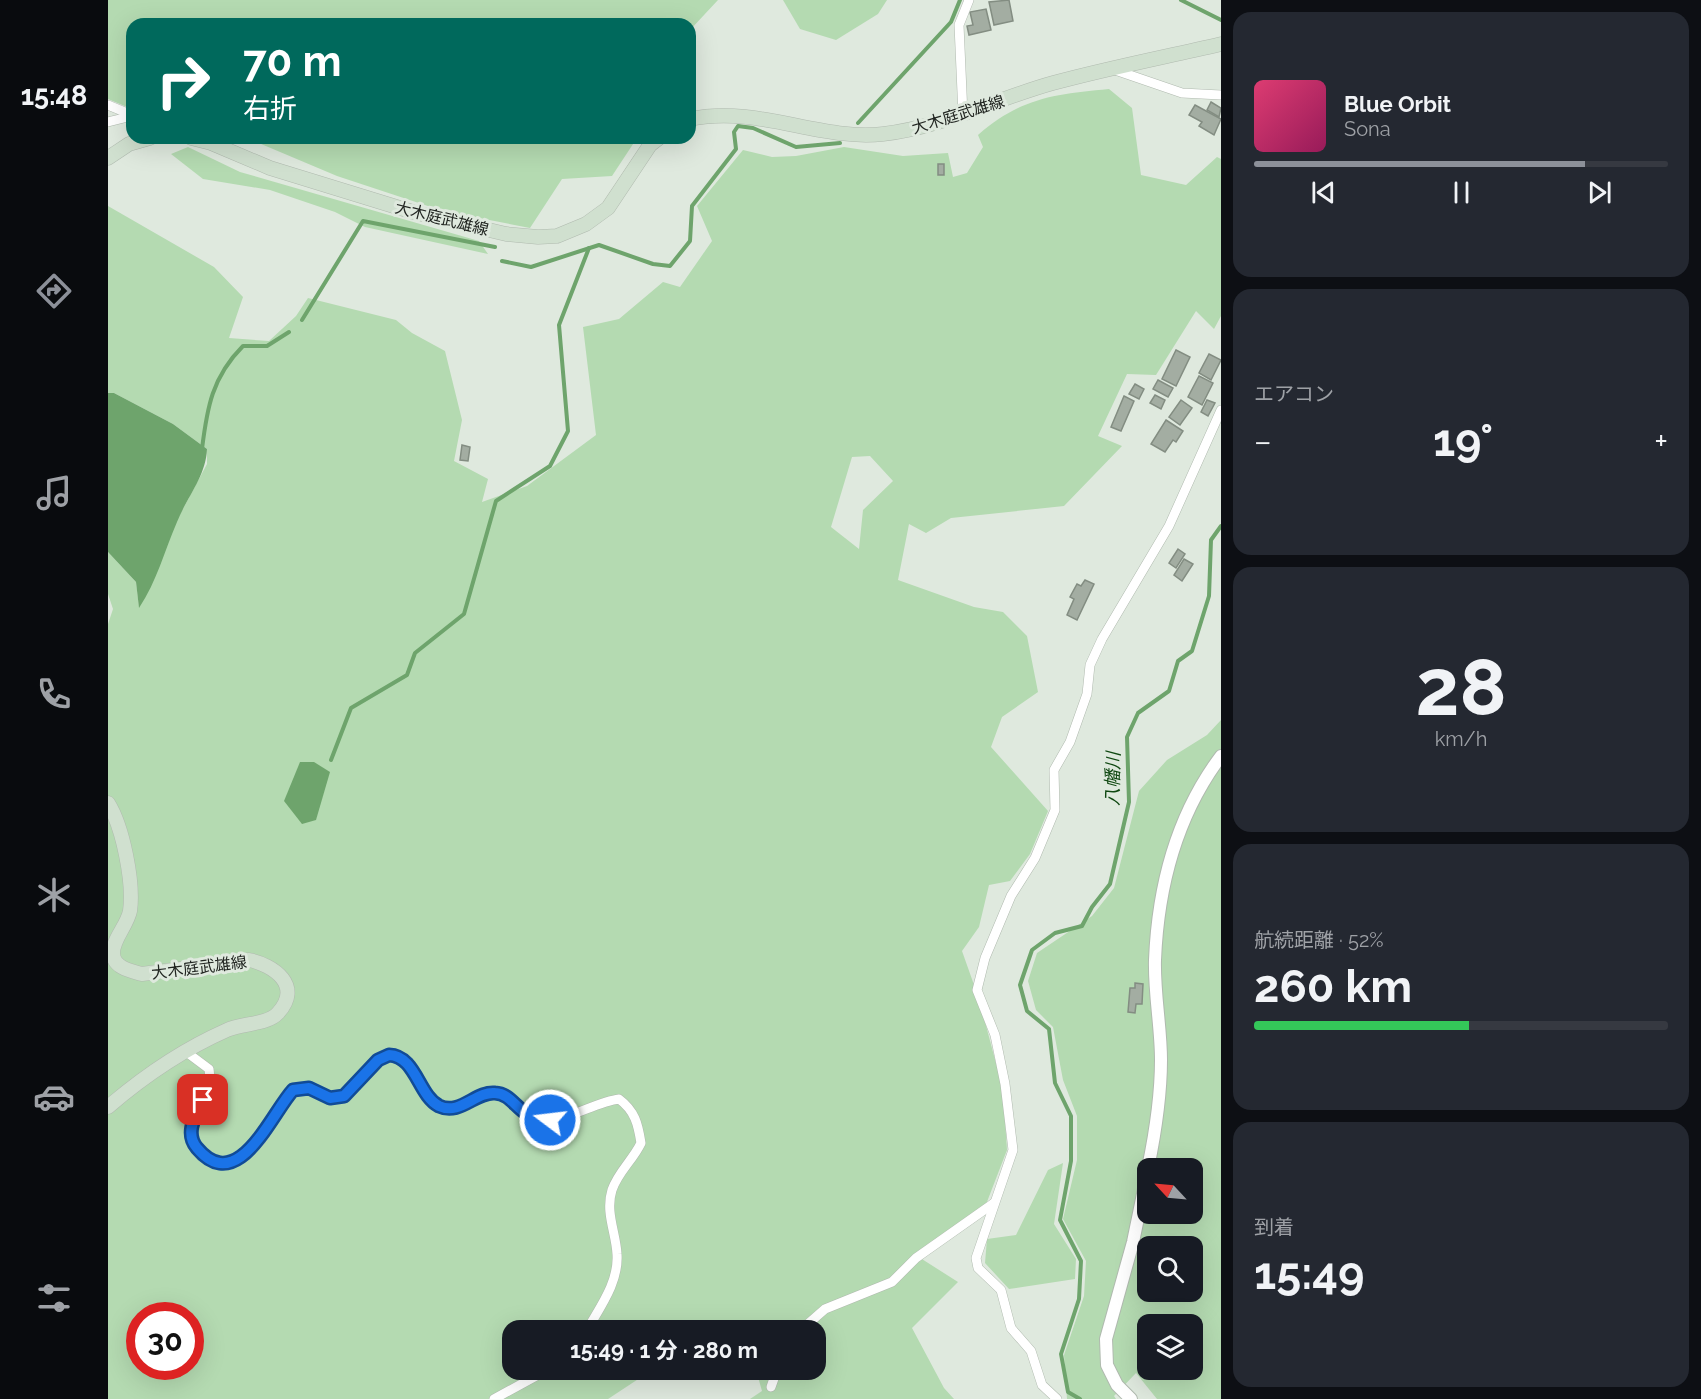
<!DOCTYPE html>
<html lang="ja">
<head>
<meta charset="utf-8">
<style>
	:root { --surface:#171b24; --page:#242831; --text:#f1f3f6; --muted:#9ea1a6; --line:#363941; --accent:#8c9099 }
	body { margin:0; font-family:Raleway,"Noto Sans JP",sans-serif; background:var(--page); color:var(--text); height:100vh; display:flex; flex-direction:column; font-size:22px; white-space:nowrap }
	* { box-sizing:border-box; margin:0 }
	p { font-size:20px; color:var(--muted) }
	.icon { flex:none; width:33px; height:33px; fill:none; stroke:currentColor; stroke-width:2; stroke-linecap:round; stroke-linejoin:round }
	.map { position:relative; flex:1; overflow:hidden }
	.sheet { display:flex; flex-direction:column; gap:12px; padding:12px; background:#0d0f14; width:480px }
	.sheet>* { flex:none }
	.top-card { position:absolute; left:18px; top:18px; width:570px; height:126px; border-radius:18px; box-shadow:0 6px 24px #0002; background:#00695c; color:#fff; overflow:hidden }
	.needle { width:39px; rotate:296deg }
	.buttons { position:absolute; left:1029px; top:1158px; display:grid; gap:12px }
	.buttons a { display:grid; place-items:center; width:66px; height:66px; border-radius:12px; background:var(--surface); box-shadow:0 6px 24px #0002; font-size:30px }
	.speed { position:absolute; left:18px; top:1302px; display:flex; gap:12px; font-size:30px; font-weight:700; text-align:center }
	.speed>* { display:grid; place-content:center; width:78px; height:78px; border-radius:50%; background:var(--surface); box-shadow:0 6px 24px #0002; line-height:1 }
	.speed .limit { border:9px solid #d22; background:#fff; color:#111 }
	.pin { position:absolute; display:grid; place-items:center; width:51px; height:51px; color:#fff; margin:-26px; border-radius:12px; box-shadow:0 3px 9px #0006 }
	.me { position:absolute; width:66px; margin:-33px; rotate:285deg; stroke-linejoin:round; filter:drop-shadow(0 0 4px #0008) }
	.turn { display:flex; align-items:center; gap:21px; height:126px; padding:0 18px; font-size:27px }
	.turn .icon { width:78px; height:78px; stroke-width:2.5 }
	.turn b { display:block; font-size:42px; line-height:51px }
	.big { font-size:45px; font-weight:700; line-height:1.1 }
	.sheet .card { flex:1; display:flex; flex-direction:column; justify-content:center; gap:9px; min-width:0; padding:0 21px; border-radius:18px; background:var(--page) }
	.sheet .dial { align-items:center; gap:0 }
	.dial b { font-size:78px; line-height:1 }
	.song { display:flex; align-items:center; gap:18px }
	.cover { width:72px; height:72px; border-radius:9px; background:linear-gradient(135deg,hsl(340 70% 55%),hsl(330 70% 35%)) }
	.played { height:6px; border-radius:3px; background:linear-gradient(90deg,var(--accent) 80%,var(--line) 80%) }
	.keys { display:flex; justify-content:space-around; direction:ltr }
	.heat { display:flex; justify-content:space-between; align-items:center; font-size:33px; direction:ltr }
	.charge { height:9px; border-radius:4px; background:linear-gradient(90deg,#34c759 52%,var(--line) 0) }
	.trip { position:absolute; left:394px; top:1320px; width:324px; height:60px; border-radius:18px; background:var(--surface); box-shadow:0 6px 24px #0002; font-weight:700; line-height:60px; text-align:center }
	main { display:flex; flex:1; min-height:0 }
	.tabs { display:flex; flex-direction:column; width:108px; justify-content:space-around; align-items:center; background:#090b0e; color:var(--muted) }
	.tabs .icon { width:42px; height:42px }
	.tabs .current { color:var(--accent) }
	.tabs b { font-size:27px; color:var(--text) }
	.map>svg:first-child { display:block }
	.green { fill:#b4dab1; fill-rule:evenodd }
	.water { fill:#6ea46c }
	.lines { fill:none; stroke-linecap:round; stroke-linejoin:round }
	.stream { stroke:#6ea46c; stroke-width:4 }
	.building { fill:#a3ada2; stroke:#838d82; stroke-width:1.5 }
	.minor-casing { stroke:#b0baaf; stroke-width:10 }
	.tertiary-casing { stroke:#b0baaf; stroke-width:14 }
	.secondary-casing { stroke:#b0baaf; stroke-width:15 }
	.minor { stroke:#fff; stroke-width:9 }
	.tertiary { stroke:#fff; stroke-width:12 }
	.secondary { stroke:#d0e0cf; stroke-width:14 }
	.route-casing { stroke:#114b97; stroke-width:15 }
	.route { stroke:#1a73e8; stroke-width:10 }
	.labels { text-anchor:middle; stroke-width:6; stroke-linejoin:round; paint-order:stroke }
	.street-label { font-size:16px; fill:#212521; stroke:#dfe9de }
	.water-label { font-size:18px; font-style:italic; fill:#0f4811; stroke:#dfe9de }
</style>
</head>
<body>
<main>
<nav class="tabs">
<b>15:48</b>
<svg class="icon current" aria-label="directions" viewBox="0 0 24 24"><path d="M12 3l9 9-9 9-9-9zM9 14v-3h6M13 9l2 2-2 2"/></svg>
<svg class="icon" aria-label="music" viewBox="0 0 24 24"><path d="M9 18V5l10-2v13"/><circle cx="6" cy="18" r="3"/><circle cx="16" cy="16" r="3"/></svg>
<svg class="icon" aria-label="phone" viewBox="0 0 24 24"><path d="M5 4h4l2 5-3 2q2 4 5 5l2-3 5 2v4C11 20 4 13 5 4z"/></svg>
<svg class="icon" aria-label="climate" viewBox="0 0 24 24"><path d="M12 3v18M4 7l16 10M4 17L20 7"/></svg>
<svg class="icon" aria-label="car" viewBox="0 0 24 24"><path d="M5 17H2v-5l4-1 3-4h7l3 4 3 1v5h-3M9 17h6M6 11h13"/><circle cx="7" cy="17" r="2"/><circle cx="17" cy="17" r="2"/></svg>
<svg class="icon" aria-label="filters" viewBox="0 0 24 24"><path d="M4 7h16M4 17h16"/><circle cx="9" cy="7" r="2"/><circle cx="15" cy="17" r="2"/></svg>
</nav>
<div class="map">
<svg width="1113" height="1399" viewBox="0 0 1113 1399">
	<rect width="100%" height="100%" fill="#dfe9de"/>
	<!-- green -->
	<g class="green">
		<polygon points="0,0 610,0 582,30 582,24 24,24 24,109 0,99"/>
		<polygon points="675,0 779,0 770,14 728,40 692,29"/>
		<path d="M1001,89L1024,108L1033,175L1078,185L1109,157L1113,159V316L1106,329L1088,311L1048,375L1019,374L990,436L1014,446L956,506L843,518L818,533L801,524L790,580L866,607L895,612L919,636L930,692L894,717L883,747L940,811L922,854L902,881L881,885L871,927L854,951L871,999L895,1090L899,1150L877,1207L806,1254L850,1282L804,1328L836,1388L846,1399H642L654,1391L648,1370H708V1330H405V1370H544L500,1399H0V624L5,609L0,594V552L28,582L31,607L69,520L99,464V449L65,424L6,393H0V206L106,267L135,297L121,338L161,341L188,316L200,298L288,320L304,333L337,351L354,420L346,461L380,479L374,502L419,486L488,435L475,327L511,319L555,282L572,287L604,241L589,206L635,150L664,157L688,156L736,147L795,156L840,153L845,177L859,173L875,147L870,135C912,98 947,94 1001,89ZM762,456L785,481L755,510L751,549L723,527L744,457ZM32,1316H82V1366H32Z"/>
		<polygon points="139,138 529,138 504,176 454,179 422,228 335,211 229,176"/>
		<polygon points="80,147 132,172 371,241 380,254 257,227 227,212 162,190 95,179 63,154"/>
		<path d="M1113,720V1399H1049L1028,1373L1006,1396L1008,1399H959L956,1355L976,1296L978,1261L955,1219L969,1160V1116L955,1080L945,1027L928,1010L920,981L929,953L984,916L1006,888L1031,791L1059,760L1099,735ZM1040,1168H1084V1214H1040ZM1040,1246H1084V1292H1040ZM1040,1324H1084V1370H1040Z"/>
		<polygon points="955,1163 946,1224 968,1259 967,1279 901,1289 877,1263 879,1239 908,1235 940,1170"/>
	</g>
	<!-- water -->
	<g class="water">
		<path d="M0,393H6L65,424L99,449C98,476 79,497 69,522C56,552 49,581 31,608L28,582L0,552Z"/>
		<polygon points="192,762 206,762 222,772 208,820 194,824 176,801"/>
	</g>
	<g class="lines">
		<!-- stream -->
		<g class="stream">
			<polyline points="1073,0 1113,20"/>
			<polyline points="750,123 843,22 852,0"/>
			<polyline points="394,261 423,267 491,245 545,264 562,266 582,241 584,206 628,149 626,132 630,126 645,128 688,147 732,143"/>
			<polyline points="194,320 255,221 387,247"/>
			<path d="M94,449C99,408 104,377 135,346H159L181,332"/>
			<polyline points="223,760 243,708 299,675 307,653 356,614 388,501 442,466 460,431 451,325 481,248"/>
			<polyline points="972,1399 960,1392 953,1354 971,1299 973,1261 952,1220 963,1161 963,1116 947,1083 941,1029 919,1011 912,985 924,950 947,933 974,926 984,907 1002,884 1021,802 1019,737 1030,713 1061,691 1070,661 1084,651 1101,596 1103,540 1113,526"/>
		</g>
	</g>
	<!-- building -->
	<g class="building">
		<polygon points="901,0 905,21 886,25 881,2"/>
		<polygon points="878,9 883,30 861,35 859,26 865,25 862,12"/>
		<polygon points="1103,102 1113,108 1111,117 1099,110"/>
		<polygon points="1087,105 1113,119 1106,135 1091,126 1094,122 1081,115"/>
		<rect x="830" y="164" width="6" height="11"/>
		<polygon points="1068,350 1082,357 1068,386 1054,379"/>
		<polygon points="1101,354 1113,360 1103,380 1091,373"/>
		<polygon points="1091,376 1105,383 1094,405 1080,397"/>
		<polygon points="1050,380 1065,388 1060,397 1045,389"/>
		<polygon points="1027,384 1036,389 1031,399 1021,394"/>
		<polygon points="1047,395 1057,400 1053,409 1042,403"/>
		<polygon points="1016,396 1026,401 1013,431 1003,427"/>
		<polygon points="1073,400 1084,408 1072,425 1061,417"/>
		<polygon points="1099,400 1107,403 1100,416 1093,412"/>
		<polygon points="1058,420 1075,431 1068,442 1065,440 1057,452 1043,444"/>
		<polygon points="354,445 362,447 360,461 352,460"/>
		<polygon points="1070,549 1077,554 1068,568 1061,563"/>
		<polygon points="1076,559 1085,564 1074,581 1066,575"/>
		<polygon points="977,580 986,584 969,620 959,615 966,599 962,597 969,584 973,586"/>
		<polygon points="1027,983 1035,984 1034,1004 1028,1004 1027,1013 1020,1012 1022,988 1027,988"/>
	</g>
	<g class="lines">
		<defs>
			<g id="minor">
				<polyline points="1004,69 1074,93 1113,95"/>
				<polyline points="0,105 24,115"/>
				<polyline points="855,115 851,25 861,0"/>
				<polyline points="0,122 24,116"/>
				<path d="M77,1051L101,1069C105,1095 86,1106 83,1129C82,1139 87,1147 94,1154C112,1173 139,1156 153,1140C165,1124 171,1106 185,1090L201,1088L222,1098L236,1096L270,1060L281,1055C308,1056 311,1094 331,1105C350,1115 361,1096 377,1092C400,1087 408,1116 427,1120C451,1126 486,1102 511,1099C527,1111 530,1124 533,1143C525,1160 510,1172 504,1190C497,1212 508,1233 509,1254C511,1282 492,1307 479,1330"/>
				<polyline points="693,1330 717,1309 784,1282 808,1258 886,1203"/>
				<polyline points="663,1387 669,1370"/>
				<polyline points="386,1399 439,1370"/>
				<polyline points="949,1399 934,1385 923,1351 903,1328 893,1290 870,1268 868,1258 905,1150 897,1084 887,1035 869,990 877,958 903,896 927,858 947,810 946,770 962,742 979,694 982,665 994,639 1061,526 1113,410"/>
			</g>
			<g id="tertiary">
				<path d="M1040,1168C1047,1134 1053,1096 1053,1060C1053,1027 1046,993 1047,960C1050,886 1068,816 1113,756"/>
				<polyline points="1023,1399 1009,1385 999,1365 998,1339 1025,1242 1040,1170"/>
			</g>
			<g id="secondary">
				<path d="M582,119C651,105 710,141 775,134C835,127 887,99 945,83C1000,68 1057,57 1113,44"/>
				<polyline points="83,138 103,143 162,168 305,212 398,234 430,237 449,236 478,224 500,208 542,145 551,138"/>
				<polyline points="0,158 21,144 42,138"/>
				<path d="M0,803C15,827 26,883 22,911C19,926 4,940 5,954C6,968 23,971 34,974L141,960C166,965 195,986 170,1013C159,1025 134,1023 119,1030C76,1049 36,1076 0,1107"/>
			</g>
		</defs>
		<!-- minor casing -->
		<use href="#minor" class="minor-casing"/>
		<!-- tertiary casing -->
		<use href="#tertiary" class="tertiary-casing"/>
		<!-- secondary casing -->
		<use href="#secondary" class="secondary-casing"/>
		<!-- minor -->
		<use href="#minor" class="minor"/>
		<!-- tertiary -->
		<use href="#tertiary" class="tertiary"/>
		<!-- secondary -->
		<use href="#secondary" class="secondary"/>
	</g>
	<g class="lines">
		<defs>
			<path id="route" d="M95,1100C88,1115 76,1133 89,1148C130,1197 163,1114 185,1090L201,1088L222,1098L236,1096L270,1060L281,1055C308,1056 310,1095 331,1106C352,1116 368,1091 387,1093C408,1094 410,1121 442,1120"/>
		</defs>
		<!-- route casing -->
		<use href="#route" class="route-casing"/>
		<!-- route -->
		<use href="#route" class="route"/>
	</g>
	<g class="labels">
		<!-- street labels -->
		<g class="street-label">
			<text transform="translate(850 114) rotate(-17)" y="6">大木庭武雄線</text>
			<text transform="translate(334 218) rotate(14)" y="6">大木庭武雄線</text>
			<text transform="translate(91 967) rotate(-7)" y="6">大木庭武雄線</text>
		</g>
		<!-- water labels -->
		<g class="water-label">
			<text transform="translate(1005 779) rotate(-89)" y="6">八幡川</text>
		</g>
	</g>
</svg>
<div class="buttons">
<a><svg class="needle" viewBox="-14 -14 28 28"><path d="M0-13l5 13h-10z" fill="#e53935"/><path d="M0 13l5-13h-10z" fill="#9ea1a6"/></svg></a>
<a><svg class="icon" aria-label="search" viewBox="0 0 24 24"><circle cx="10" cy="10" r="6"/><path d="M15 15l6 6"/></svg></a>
<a><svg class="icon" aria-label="layers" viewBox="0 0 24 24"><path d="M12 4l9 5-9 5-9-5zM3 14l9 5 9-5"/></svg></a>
</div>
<div class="speed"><div class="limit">30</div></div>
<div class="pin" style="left:95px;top:1100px;background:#d93025"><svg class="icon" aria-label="arrive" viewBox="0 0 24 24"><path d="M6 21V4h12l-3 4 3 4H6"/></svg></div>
<svg class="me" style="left:442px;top:1120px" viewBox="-20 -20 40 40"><circle r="17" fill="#1a73e8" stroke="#fff" stroke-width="3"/><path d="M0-11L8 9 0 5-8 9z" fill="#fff"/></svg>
<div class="trip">15:49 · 1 分 · 280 m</div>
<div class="top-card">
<div class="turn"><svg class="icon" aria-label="right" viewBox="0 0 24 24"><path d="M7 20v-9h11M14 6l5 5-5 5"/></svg><div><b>70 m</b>右折</div></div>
</div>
</div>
<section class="sheet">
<div class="card">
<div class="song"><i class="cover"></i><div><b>Blue Orbit</b><p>Sona</p></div></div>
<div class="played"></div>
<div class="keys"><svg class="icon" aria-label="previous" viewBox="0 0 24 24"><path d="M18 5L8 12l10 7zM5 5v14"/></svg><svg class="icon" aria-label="pause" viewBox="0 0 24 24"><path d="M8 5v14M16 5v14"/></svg><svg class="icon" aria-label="next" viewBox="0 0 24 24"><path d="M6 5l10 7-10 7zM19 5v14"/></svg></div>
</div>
<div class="card"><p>エアコン</p>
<div class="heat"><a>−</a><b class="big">19°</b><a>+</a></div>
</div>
<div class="card dial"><b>28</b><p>km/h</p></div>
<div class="card"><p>航続距離 · 52%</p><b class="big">260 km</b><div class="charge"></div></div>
<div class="card"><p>到着</p><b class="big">15:49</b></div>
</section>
</main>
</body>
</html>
